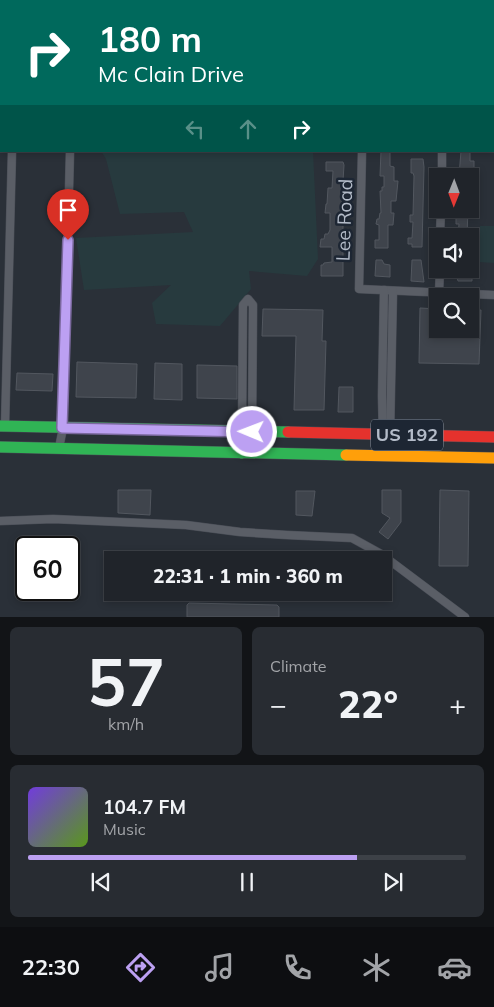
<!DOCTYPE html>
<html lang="en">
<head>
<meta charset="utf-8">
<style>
	:root { --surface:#20242a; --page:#282c32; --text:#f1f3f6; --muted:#a2a4a8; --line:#3d4147; --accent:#bca0f2 }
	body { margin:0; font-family:Mulish,sans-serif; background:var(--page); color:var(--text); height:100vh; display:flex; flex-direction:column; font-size:19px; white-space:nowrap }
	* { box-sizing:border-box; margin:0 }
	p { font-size:16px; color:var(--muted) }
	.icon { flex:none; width:28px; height:28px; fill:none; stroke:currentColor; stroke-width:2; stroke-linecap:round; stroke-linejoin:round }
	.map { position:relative; height:617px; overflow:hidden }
	.drawer { display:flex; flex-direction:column; gap:10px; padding:10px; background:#121417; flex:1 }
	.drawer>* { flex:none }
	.top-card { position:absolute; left:0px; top:0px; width:495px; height:152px; box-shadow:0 2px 8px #0003,0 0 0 1px var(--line); background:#00695c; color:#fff; overflow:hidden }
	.needle { width:32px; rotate:181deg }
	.tools { position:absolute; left:429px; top:168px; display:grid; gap:10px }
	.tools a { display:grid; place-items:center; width:50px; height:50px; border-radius:0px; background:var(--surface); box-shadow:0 2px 8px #0003,0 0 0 1px var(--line); font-size:25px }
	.speed { position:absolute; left:15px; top:536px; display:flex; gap:10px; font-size:25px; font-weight:700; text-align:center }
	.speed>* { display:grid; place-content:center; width:65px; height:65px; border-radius:50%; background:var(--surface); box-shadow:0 2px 8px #0003,0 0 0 1px var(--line); line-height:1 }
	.speed .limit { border:2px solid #111; border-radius:8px; background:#fff; color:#111 }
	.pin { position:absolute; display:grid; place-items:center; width:42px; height:42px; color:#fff; margin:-51px -21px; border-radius:50% 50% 50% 0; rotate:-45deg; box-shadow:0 0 5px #0007 }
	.pin .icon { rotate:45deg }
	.me { position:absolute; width:55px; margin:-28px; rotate:271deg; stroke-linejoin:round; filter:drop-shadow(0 0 4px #0008) }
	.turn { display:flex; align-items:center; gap:18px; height:105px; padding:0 15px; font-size:22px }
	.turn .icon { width:65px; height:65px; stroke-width:2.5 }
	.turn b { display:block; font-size:35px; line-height:42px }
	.lanes { display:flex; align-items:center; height:48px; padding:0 15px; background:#0003; justify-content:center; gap:25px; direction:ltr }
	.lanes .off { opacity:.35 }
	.big { font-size:38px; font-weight:800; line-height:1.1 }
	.drawer .card { flex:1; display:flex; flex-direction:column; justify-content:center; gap:8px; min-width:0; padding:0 18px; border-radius:8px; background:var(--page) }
	.drawer .dial { align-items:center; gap:0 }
	.dial b { font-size:65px; line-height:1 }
	.song { display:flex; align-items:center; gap:15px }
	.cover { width:60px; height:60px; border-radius:8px; background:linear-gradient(135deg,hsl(260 70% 55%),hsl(90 70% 35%)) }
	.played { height:5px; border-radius:2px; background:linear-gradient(90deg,var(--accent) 75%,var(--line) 75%) }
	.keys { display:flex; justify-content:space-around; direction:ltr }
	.heat { display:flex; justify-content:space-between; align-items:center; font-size:28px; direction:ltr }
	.drawer .tiles { flex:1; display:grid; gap:10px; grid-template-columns:1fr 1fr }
	.card:last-child { grid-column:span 2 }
	.trip { position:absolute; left:104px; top:551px; width:288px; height:50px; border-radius:0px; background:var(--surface); box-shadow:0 2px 8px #0003,0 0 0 1px var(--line); font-weight:800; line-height:50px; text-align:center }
	.tab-bar { display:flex; height:80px; justify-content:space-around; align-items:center; background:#0d0e11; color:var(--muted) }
	.tab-bar .icon { width:35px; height:35px }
	.tab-bar .active { color:var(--accent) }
	.tab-bar b { font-size:22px; color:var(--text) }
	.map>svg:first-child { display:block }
	.green { fill:#273a3e }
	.building { fill:#3f444c; stroke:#52575f }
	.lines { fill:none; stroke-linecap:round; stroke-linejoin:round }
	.street-casing { stroke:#484c55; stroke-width:9 }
	.fast-casing { stroke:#484c55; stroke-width:12 }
	.slow-casing { stroke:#484c55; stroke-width:12 }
	.jam-casing { stroke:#484c55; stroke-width:12 }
	.street { stroke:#5a5e66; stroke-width:8 }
	.fast { stroke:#30b455; stroke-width:11 }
	.slow { stroke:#ff9f0a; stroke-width:11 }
	.jam { stroke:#e5322d; stroke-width:11 }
	.route-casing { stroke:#7a689d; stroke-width:12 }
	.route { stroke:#bca0f2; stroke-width:9 }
	.labels { text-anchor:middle; stroke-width:5; stroke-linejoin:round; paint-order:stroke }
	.shield { fill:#1d2633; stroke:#878f9c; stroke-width:1 }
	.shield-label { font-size:18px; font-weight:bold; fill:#b4bcc9 }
	.street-label { font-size:19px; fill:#b4bcc9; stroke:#1d2633 }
</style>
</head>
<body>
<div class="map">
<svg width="494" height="617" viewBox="0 0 494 617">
	<rect width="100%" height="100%" fill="#2a3038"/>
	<!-- green -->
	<g class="green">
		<polygon points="101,151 313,151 318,259 307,276 249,271 251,289 220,326 156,324 152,303 171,285 84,290 76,238 193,232 184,212 120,214 106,159"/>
		<polygon points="480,226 494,226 494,263 479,262"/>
	</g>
	<!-- building -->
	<g class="building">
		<polygon points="381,151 390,151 390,166 394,167 394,181 398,181 396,201 391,201 391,213 394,213 393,225 388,225 388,248 375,248 375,240 379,240 379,225 376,224 377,219 379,219 380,213 381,213 380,191 382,191 382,187 384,187 384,176 380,176"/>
		<polygon points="461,151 470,151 470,161 474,161 474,176 459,176"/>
		<polygon points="411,159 423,159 424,167 422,247 412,247 412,244 408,244 408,238 412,238 413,222 410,222 410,215 413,215 414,176 413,173 411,173"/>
		<polygon points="326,162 343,162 344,165 341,213 345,213 346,217 345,225 343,225 343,276 321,276 321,265 323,265 324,263 332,262 332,247 320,247 321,239 324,239 325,234 328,234 330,230 330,213 325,213 326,204 327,204 328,188 332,188 333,171 326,171"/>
		<polygon points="459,209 468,209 467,236 458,236 459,224 456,224 456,214 459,214"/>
		<polygon points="376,260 382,260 384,264 390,265 390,277 375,276"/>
		<polygon points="412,260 421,260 424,282 411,281"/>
		<polygon points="470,266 477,266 476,278 472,278 472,281 458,281 456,274 458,269 470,269"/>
		<polygon points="420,308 438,309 438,329 470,329 470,310 481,310 479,364 419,363"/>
		<polygon points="263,309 323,310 322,341 326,341 324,410 294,410 296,336 262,336"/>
		<polygon points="77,362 137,364 136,398 76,397"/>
		<polygon points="155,363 182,364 182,400 154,399"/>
		<polygon points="197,365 237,366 237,399 197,398"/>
		<polygon points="17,373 53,374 52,391 16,390"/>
		<polygon points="339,387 353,387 353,412 338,412"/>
		<polygon points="118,490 151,490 150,515 118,513"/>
		<polygon points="382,490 401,490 401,522 388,539 379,532 390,518 382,513"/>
		<polygon points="440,490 469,491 468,566 439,566"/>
		<polygon points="296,491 315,491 312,516 296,515"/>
		<polygon points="189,603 277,605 279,607 279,617 187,617 187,605"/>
	</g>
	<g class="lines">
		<defs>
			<g id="street">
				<polyline points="73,1 73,0"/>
				<polyline points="123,1 123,0"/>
				<polyline points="367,1 367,0"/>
				<polyline points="446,1 446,0"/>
				<polyline points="0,115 1,115"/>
				<polyline points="362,151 359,289 494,295"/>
				<polyline points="442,176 442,151"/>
				<polyline points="440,236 441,209"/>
				<polyline points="439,293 440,269"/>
				<polyline points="5,426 12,151"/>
				<polyline points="242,431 243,305 248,299 253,305 252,432"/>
				<polyline points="383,435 382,396 384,290"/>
				<polyline points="390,435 393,291"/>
				<polyline points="59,448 63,428 70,151"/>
				<polyline points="0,521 53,519 98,521 186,525 240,532 287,535 352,538 381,554 465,617"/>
			</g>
			<g id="fast">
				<polyline points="0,426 288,432"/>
				<polyline points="0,447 346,455"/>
				<polyline points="242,453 249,445 270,435"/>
			</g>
			<polyline id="slow" points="346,455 494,458"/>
			<polyline id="jam" points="288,432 494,437"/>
		</defs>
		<!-- street casing -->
		<use href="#street" class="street-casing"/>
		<!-- fast casing -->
		<use href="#fast" class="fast-casing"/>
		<!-- slow casing -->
		<use href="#slow" class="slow-casing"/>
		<!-- jam casing -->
		<use href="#jam" class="jam-casing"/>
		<!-- street -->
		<use href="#street" class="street"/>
		<!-- fast -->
		<use href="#fast" class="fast"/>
		<!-- slow -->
		<use href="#slow" class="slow"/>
		<!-- jam -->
		<use href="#jam" class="jam"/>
	</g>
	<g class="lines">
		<defs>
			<polyline id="route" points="68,240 62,428 252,432"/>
		</defs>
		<!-- route casing -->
		<use href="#route" class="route-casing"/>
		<!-- route -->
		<use href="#route" class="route"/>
	</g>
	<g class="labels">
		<!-- shield labels -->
		<rect class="shield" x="371" y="419.5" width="72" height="31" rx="4"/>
		<g class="shield-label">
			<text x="407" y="441">US 192</text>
		</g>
		<!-- street labels -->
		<g class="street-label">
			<text transform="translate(344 220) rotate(-88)" y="7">Lee Road</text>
		</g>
	</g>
</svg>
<div class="tools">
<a><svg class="needle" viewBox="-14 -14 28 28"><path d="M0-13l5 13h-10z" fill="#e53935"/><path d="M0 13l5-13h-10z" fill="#a2a4a8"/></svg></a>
<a><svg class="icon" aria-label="sound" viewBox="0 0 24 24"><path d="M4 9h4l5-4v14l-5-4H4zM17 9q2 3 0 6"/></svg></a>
<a><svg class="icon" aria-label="search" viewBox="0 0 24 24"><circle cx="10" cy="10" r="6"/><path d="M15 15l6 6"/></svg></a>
</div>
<div class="speed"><div class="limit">60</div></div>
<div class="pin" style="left:68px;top:240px;background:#d93025"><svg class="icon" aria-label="arrive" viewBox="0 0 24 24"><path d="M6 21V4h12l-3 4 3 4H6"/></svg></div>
<svg class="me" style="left:252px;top:432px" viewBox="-20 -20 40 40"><circle r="17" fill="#bca0f2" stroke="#fff" stroke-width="3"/><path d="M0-11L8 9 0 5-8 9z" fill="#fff"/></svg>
<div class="trip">22:31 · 1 min · 360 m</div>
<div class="top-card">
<div class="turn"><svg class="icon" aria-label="right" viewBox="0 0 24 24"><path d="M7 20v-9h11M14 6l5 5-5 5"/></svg><div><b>180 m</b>Mc Clain Drive</div></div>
<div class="lanes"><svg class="icon off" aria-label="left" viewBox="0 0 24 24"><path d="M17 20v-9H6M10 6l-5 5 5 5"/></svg><svg class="icon off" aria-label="ahead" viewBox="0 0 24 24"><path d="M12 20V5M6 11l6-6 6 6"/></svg><svg class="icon" aria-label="right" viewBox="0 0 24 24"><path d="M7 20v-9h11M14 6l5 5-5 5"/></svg></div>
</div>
</div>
<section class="drawer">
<div class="tiles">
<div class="card dial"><b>57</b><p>km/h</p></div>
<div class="card"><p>Climate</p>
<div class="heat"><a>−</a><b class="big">22°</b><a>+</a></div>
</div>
<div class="card">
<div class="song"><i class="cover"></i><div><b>104.7 FM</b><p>Music</p></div></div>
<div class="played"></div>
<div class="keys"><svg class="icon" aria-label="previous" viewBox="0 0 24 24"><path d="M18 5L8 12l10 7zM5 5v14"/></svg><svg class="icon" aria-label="pause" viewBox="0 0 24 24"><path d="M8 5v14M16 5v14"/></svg><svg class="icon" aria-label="next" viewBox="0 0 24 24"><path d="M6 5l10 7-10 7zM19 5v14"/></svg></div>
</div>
</div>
</section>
<nav class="tab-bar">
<b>22:30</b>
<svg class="icon active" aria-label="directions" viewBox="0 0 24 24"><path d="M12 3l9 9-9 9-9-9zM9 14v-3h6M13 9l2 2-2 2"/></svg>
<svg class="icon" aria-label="music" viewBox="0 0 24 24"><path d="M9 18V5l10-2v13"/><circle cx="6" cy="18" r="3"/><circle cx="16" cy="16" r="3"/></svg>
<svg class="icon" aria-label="phone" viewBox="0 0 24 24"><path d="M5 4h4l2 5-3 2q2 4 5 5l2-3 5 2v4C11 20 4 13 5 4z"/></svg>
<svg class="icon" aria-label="climate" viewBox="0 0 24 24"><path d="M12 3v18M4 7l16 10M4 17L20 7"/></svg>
<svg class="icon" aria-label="car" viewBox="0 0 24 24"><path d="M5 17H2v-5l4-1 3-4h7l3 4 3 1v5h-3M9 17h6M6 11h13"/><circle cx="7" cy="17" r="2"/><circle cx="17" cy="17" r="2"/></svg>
</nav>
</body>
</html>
